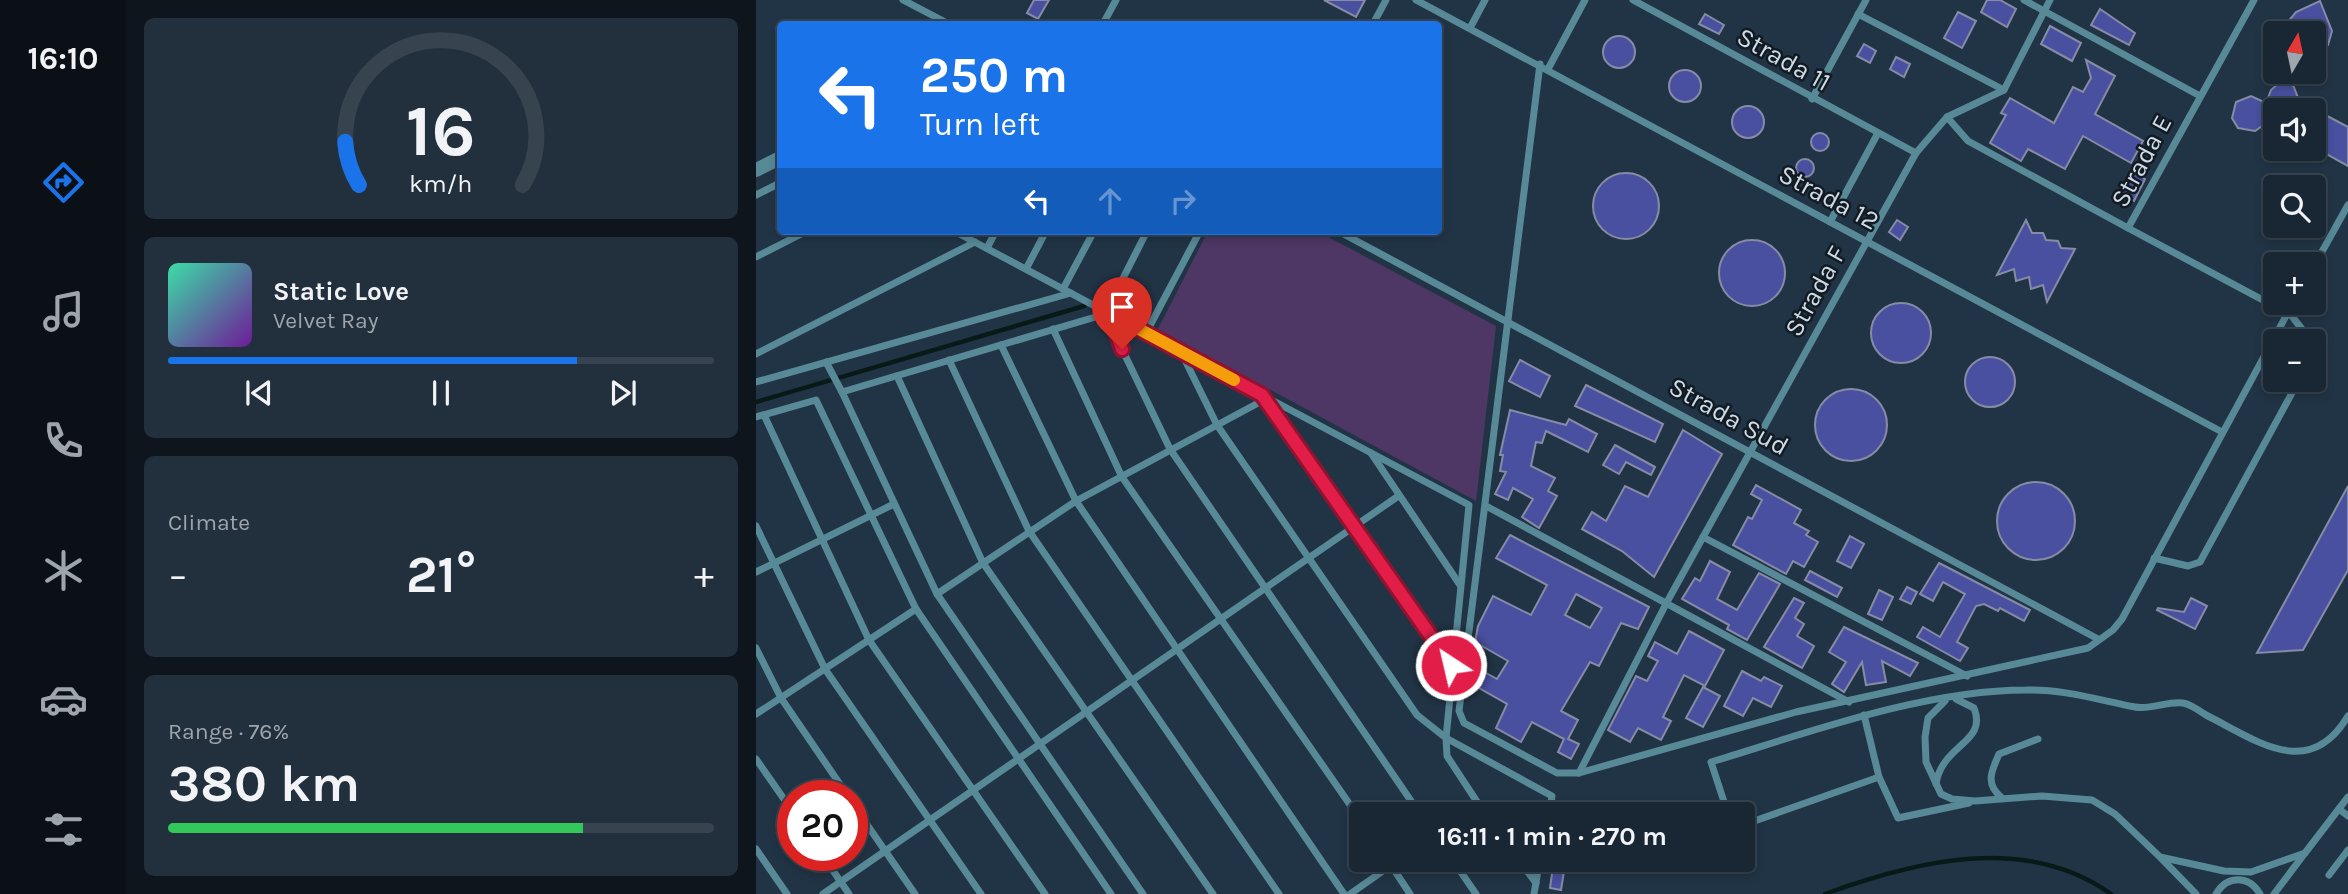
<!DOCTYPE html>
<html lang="en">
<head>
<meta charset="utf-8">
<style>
	:root { --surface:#192734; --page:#222f3c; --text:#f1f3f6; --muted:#9fa5ac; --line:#37444f; --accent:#1a73e8 }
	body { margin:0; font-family:Karla,sans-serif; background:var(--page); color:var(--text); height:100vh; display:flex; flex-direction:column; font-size:26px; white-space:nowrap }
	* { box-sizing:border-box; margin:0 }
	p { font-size:23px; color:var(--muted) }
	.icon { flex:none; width:38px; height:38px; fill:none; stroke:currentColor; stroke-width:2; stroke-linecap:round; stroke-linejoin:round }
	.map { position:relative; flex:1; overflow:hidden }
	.details { display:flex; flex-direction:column; gap:18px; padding:18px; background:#0e151d; width:630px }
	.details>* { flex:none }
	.banner { position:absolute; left:21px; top:21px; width:665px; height:214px; border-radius:7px; box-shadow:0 4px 10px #0003,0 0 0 2px var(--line); background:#1a73e8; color:#fff; overflow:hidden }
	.needle { width:46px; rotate:9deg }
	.tools { position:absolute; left:1507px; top:21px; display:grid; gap:14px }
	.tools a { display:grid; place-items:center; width:63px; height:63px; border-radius:7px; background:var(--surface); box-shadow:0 4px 10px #0003,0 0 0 2px var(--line); font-size:35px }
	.speed { position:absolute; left:21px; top:780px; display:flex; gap:14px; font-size:35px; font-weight:700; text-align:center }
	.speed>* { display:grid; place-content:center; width:91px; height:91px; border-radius:50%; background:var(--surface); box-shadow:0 4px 10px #0003,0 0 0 2px var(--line); line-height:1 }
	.speed .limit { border:10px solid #d22; background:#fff; color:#111 }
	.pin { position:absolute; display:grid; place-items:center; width:60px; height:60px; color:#fff; margin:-72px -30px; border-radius:50% 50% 50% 0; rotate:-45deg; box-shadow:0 0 7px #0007 }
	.pin .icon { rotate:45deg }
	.me { position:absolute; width:77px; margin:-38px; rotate:325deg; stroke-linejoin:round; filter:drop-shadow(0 0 5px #0008) }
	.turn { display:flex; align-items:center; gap:24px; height:147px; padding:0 28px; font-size:32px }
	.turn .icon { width:91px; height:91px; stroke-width:2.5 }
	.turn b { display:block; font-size:49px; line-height:60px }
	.lanes { display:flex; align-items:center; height:66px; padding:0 28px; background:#0003; justify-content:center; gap:35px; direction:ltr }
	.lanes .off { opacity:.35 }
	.big { font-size:52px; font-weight:700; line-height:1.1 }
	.details .tile { flex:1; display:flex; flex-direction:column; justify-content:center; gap:10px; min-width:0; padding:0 24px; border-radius:10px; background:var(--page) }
	.details .dial { align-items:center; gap:0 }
	.dial svg { height:182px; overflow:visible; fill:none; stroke:var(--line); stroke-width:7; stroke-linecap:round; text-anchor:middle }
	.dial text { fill:var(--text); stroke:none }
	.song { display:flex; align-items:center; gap:21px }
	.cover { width:84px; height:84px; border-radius:10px; background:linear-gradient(135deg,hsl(160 70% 55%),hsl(280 70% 35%)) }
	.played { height:7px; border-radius:4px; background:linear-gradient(90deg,var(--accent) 75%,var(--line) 75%) }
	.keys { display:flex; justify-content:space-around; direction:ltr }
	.heat { display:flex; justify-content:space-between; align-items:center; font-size:38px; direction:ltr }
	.charge { height:10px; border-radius:5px; background:linear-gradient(90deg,#34c759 76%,var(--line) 0) }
	.trip { position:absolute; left:593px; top:802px; width:406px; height:70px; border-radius:7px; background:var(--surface); box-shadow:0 4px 10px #0003,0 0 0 2px var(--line); font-weight:700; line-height:70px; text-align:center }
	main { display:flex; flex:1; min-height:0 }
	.tab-bar { display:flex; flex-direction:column; width:126px; justify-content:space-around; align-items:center; background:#0a1015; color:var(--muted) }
	.tab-bar .icon { width:49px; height:49px }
	.tab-bar .current { color:var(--accent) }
	.tab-bar b { font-size:32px; color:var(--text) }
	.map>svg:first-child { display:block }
	.green { fill:#4e3764 }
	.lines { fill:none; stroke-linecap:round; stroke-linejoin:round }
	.stream { stroke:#071a18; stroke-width:4.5 }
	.building { fill:#48509f; stroke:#868ba6; stroke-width:2; fill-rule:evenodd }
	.lane { stroke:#588997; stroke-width:7 }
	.street { stroke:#588997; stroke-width:14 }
	.route-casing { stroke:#92132f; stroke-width:18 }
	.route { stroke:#e11d48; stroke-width:12 }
	.slow { stroke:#f59e0b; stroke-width:12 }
	.labels { text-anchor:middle; stroke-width:5; stroke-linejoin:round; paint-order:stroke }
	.street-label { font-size:26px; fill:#cedae5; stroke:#121b23 }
</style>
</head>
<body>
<main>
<nav class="tab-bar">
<b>16:10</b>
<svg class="icon current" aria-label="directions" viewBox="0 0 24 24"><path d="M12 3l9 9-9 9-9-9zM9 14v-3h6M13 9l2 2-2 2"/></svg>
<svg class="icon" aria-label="music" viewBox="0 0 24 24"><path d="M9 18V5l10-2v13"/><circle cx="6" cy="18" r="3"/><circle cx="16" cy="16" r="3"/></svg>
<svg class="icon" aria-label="phone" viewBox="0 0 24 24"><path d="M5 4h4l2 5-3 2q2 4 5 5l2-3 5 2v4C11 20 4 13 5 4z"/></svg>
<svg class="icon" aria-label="climate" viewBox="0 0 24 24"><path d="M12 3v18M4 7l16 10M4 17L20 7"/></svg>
<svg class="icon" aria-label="car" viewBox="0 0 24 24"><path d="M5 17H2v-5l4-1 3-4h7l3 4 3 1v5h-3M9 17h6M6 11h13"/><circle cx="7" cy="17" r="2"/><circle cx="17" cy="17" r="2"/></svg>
<svg class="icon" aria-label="filters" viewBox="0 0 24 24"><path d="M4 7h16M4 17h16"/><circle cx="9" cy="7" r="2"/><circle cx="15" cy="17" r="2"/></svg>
</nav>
<section class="details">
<div class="tile dial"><svg viewBox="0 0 100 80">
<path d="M14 69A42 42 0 1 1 86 69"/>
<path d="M14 69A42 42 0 0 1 8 50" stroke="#1a73e8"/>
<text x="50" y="56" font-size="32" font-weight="700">16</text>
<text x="50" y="72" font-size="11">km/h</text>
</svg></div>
<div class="tile">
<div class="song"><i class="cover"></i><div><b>Static Love</b><p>Velvet Ray</p></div></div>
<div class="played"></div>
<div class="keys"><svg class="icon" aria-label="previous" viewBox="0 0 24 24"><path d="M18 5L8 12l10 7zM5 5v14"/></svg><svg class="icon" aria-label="pause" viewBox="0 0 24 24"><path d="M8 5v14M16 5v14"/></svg><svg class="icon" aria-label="next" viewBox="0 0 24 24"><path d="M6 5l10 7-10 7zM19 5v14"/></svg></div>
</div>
<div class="tile"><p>Climate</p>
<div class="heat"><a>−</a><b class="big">21°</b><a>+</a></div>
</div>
<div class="tile"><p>Range · 76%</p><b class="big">380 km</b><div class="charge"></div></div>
</section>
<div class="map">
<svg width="1592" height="894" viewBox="0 0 1592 894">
	<rect width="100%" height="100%" fill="#213445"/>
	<!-- green -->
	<polygon class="green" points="452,231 561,231 740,326 720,501 402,329"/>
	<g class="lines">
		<!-- stream -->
		<g class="stream">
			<polyline points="0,402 328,306"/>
			<path d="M1069,894C1159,861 1270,833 1355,894"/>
		</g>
	</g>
	<!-- building -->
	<g class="building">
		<polygon points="278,0 293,0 282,19 271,13"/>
		<polygon points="568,0 609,0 600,17"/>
		<polygon points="1231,0 1244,0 1260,9 1251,27 1225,12"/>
		<polygon points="1564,1 1576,31 1572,45 1558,54 1558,33 1529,33 1531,23 1540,12"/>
		<polygon points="1344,9 1379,33 1373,45 1335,25"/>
		<polygon points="1202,12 1220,21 1206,48 1188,38"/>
		<polygon points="949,14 968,25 963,34 943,24"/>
		<polygon points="1294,26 1325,43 1316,61 1285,44"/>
		<circle cx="863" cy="52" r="16"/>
		<polygon points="1108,44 1120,51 1114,63 1101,56"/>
		<polygon points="1140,57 1154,64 1148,77 1134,69"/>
		<polygon points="1330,60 1359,76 1339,114 1387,141 1375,163 1327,136 1309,169 1272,149 1265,161 1234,143 1250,115 1245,113 1254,98 1298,123 1317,87 1327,92 1335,78"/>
		<circle cx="929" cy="86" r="16"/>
		<polygon points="1523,83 1537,85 1544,103 1534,110 1514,110 1509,124 1499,131 1482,128 1476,118 1480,102 1495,96 1510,103 1515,90"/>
		<circle cx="992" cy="122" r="16"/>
		<polygon points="1558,109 1592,127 1592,166 1558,147"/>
		<circle cx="1064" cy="142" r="9"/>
		<circle cx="1049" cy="168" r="9"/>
		<polygon points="1376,171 1389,179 1378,201 1364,194"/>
		<circle cx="870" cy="206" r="33"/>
		<polygon points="1141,220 1152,227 1144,240 1133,232"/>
		<polygon points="1270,220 1276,233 1287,233 1290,240 1302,241 1305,248 1319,249 1291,302 1287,285 1275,289 1273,277 1260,281 1258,269 1241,275"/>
		<circle cx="996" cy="273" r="33"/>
		<circle cx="1145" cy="333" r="30"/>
		<circle cx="1234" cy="382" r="25"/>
		<polygon points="764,360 794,376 784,397 753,381"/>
		<polygon points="830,385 907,424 899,442 819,406"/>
		<circle cx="1095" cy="425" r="36"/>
		<polygon points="754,410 810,425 813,419 841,434 832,452 790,431 786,443 780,442 775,466 799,478 792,491 801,496 783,528 766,517 777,499 757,488 752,500 739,494 750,472 744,471 747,455 744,455"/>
		<polygon points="927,430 966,454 898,577 866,551 826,529 836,512 850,521 869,486 892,497"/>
		<polygon points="859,445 899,467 895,475 870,462 863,474 847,465"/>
		<circle cx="1280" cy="521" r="39"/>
		<polygon points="1000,485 1045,510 1038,523 1053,531 1050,535 1062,542 1048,567 1037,561 1030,574 977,545 992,517 996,519 1006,500 995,494"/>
		<polygon points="1592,486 1592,570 1547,650 1501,653"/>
		<path d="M754,535L893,607L882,629L865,623L843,666L834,662L805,711L822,720L812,739L823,744L815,759L802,752L808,739L776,722L765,742L740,728L751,704L714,683L723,669L741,679L752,661L719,642L722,626L737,596L775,615L791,585L740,558ZM820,594L846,608L834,628L809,615Z"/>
		<polygon points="1094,536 1108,544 1095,568 1081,561"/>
		<polygon points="954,561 974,572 961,599 981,610 1003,573 1024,584 991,640 971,629 973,625 926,599 939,578 944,581"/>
		<polygon points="1183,563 1274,610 1268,621 1244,608 1242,611 1228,604 1220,606 1201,642 1212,648 1204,661 1161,637 1167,627 1184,637 1209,594 1187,582 1177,601 1164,594"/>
		<polygon points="1054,571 1086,588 1081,597 1049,580"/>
		<polygon points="1151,587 1161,592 1155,604 1144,599"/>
		<polygon points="1123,590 1137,597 1126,620 1112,614"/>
		<polygon points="1038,598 1048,603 1039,618 1048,624 1041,636 1058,646 1046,668 1008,647"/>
		<polygon points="1435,598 1451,606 1439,629 1401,610 1402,608 1428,612"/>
		<polygon points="1088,627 1162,663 1154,676 1126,661 1130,682 1110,685 1106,662 1088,692 1076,684 1090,662 1073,652"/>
		<polygon points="933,631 968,650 949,686 928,675 907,717 915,721 905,740 882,728 874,742 852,730 880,676 891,681 902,661 892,656 899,642 921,654"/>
		<polygon points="986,671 1005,681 1008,677 1026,686 1015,707 997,698 987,716 968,706"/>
		<polygon points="947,687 964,696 947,727 930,718"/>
		<polygon points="798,859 810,859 805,890 794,888"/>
	</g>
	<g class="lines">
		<!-- lane -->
		<g class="lane">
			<polyline points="147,0 193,24"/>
			<polyline points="660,0 1466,432"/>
			<polyline points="877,0 1160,153"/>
			<polyline points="1268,0 1444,96"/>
			<polyline points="1102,14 1248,90"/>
			<polyline points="347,24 360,0"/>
			<polyline points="617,24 630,0"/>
			<polyline points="714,28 729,0"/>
			<polyline points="784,64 703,711 708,723 801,773 823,773 1040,712 1332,648 1357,630 1366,619 1537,303"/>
			<polyline points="792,69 829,0"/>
			<polyline points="1056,99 1110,0"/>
			<polyline points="1191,117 1212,141 1372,228 1498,0"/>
			<polyline points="0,195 24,183"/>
			<polyline points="1074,222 1122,133"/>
			<polyline points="1372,228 1531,313"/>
			<polyline points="198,231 713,505 690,738 796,796 793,814"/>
			<polyline points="582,231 1342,639"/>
			<polyline points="231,248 240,231"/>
			<polyline points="0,257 51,231"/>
			<polyline points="1558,266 1592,205"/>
			<polyline points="270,269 290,231"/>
			<polyline points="307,289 338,231"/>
			<polyline points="1532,311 1555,341"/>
			<polyline points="353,313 355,302 391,231"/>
			<polyline points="297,329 366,477 606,822"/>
			<polyline points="390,333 444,231"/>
			<polyline points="245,345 320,501 588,894"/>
			<polyline points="0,354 219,242"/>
			<polyline points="426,354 461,425 661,715 690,738 691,756 729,814"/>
			<polyline points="193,360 273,531 523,894"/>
			<polyline points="70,362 86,392 353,313 354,324 414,449 664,814"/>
			<polyline points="141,376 227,563 457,894"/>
			<polyline points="0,382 315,293"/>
			<polyline points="86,392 181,594 387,894"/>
			<polyline points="8,415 113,640 289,894"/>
			<polyline points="0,417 60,400 160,609 355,894"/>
			<polyline points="615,453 704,585"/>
			<polyline points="730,506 1093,702"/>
			<polyline points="0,526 69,669 225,894"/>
			<polyline points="947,537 1211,676"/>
			<polyline points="1398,558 1432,566 1444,562 1543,380"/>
			<polyline points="0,572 138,504"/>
			<polyline points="181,594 320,501 504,402 506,395 695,664"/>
			<polyline points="0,648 25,698 92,796"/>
			<polyline points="1189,701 1172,718 1169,737 1170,762 1185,794 1196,799 1219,801 1286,796 1336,800 1359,814 1404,857 1468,871 1495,872 1549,853 1592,797"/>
			<polyline points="0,714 160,609"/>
			<polyline points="0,759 37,812"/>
			<polyline points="823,773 911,602 1160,153 1191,117 1248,90 1294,0"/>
			<polyline points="1123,777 1142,818 1213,803"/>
			<path d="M1180,784C1186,744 1232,743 1218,708L1200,699"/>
			<path d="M1246,798C1229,784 1235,772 1243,754L1282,739"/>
			<polyline points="96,803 159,894"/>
			<polyline points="1583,809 1592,816"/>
			<polyline points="710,814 723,805"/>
			<path d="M972,814L955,762C1051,733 1168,690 1270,690C1307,689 1343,700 1379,707C1395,710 1411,701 1427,703C1434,704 1444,711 1450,715C1500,740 1553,782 1592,716"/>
			<polyline points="987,825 1123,777 1108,715"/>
			<polyline points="0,849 31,894"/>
			<polyline points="67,856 93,894"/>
			<polyline points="1405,858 1440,894"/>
			<polyline points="631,859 654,894"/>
			<polyline points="696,859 720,894"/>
			<polyline points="762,859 780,883"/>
			<polyline points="1573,875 1592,850"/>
			<polyline points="67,894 641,497"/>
			<polyline points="594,894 644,859"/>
			<polyline points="778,894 784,859"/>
			<path d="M1460,894C1471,875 1493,875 1504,894"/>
			<polyline points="1518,894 1549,853"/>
		</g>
		<!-- street -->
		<polyline class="street" points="0,170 24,158"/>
	</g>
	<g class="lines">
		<defs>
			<polyline id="route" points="366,349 353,313 506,395 695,665"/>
		</defs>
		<!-- route casing -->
		<use href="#route" class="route-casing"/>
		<!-- route -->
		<use href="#route" class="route"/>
		<!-- slow -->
		<polyline class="slow" points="383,329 478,380"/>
	</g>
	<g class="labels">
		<!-- street labels -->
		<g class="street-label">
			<text transform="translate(1028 59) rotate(29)" y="9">Strada 11</text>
			<text transform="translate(1385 161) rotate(-62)" y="9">Strada E</text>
			<text transform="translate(1073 197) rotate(28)" y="9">Strada 12</text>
			<text transform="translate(1059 291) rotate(-61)" y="9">Strada F</text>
			<text transform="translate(973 416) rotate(29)" y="9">Strada Sud</text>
		</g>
	</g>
</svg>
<div class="tools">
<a><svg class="needle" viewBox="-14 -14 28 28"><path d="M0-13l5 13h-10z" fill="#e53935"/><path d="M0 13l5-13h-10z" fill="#9fa5ac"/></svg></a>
<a><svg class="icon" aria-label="sound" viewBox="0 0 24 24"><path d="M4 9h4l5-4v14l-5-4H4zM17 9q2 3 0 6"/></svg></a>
<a><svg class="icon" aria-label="search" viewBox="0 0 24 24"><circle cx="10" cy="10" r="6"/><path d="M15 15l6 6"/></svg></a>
<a>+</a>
<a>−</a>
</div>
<div class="speed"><div class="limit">20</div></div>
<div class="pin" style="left:366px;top:349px;background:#d93025"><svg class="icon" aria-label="arrive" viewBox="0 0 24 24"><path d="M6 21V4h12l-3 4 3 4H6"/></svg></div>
<svg class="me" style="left:695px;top:665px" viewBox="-20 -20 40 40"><circle r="17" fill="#e11d48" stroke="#fff" stroke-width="3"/><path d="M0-11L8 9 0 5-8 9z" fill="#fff"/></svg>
<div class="trip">16:11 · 1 min · 270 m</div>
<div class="banner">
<div class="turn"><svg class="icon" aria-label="left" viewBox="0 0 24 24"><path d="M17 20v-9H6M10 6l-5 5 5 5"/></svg><div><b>250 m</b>Turn left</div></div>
<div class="lanes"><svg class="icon" aria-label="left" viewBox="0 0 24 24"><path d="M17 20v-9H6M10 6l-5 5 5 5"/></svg><svg class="icon off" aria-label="ahead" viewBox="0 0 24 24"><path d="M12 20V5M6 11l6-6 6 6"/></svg><svg class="icon off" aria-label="right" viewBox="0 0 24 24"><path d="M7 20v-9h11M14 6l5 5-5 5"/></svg></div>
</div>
</div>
</main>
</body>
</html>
